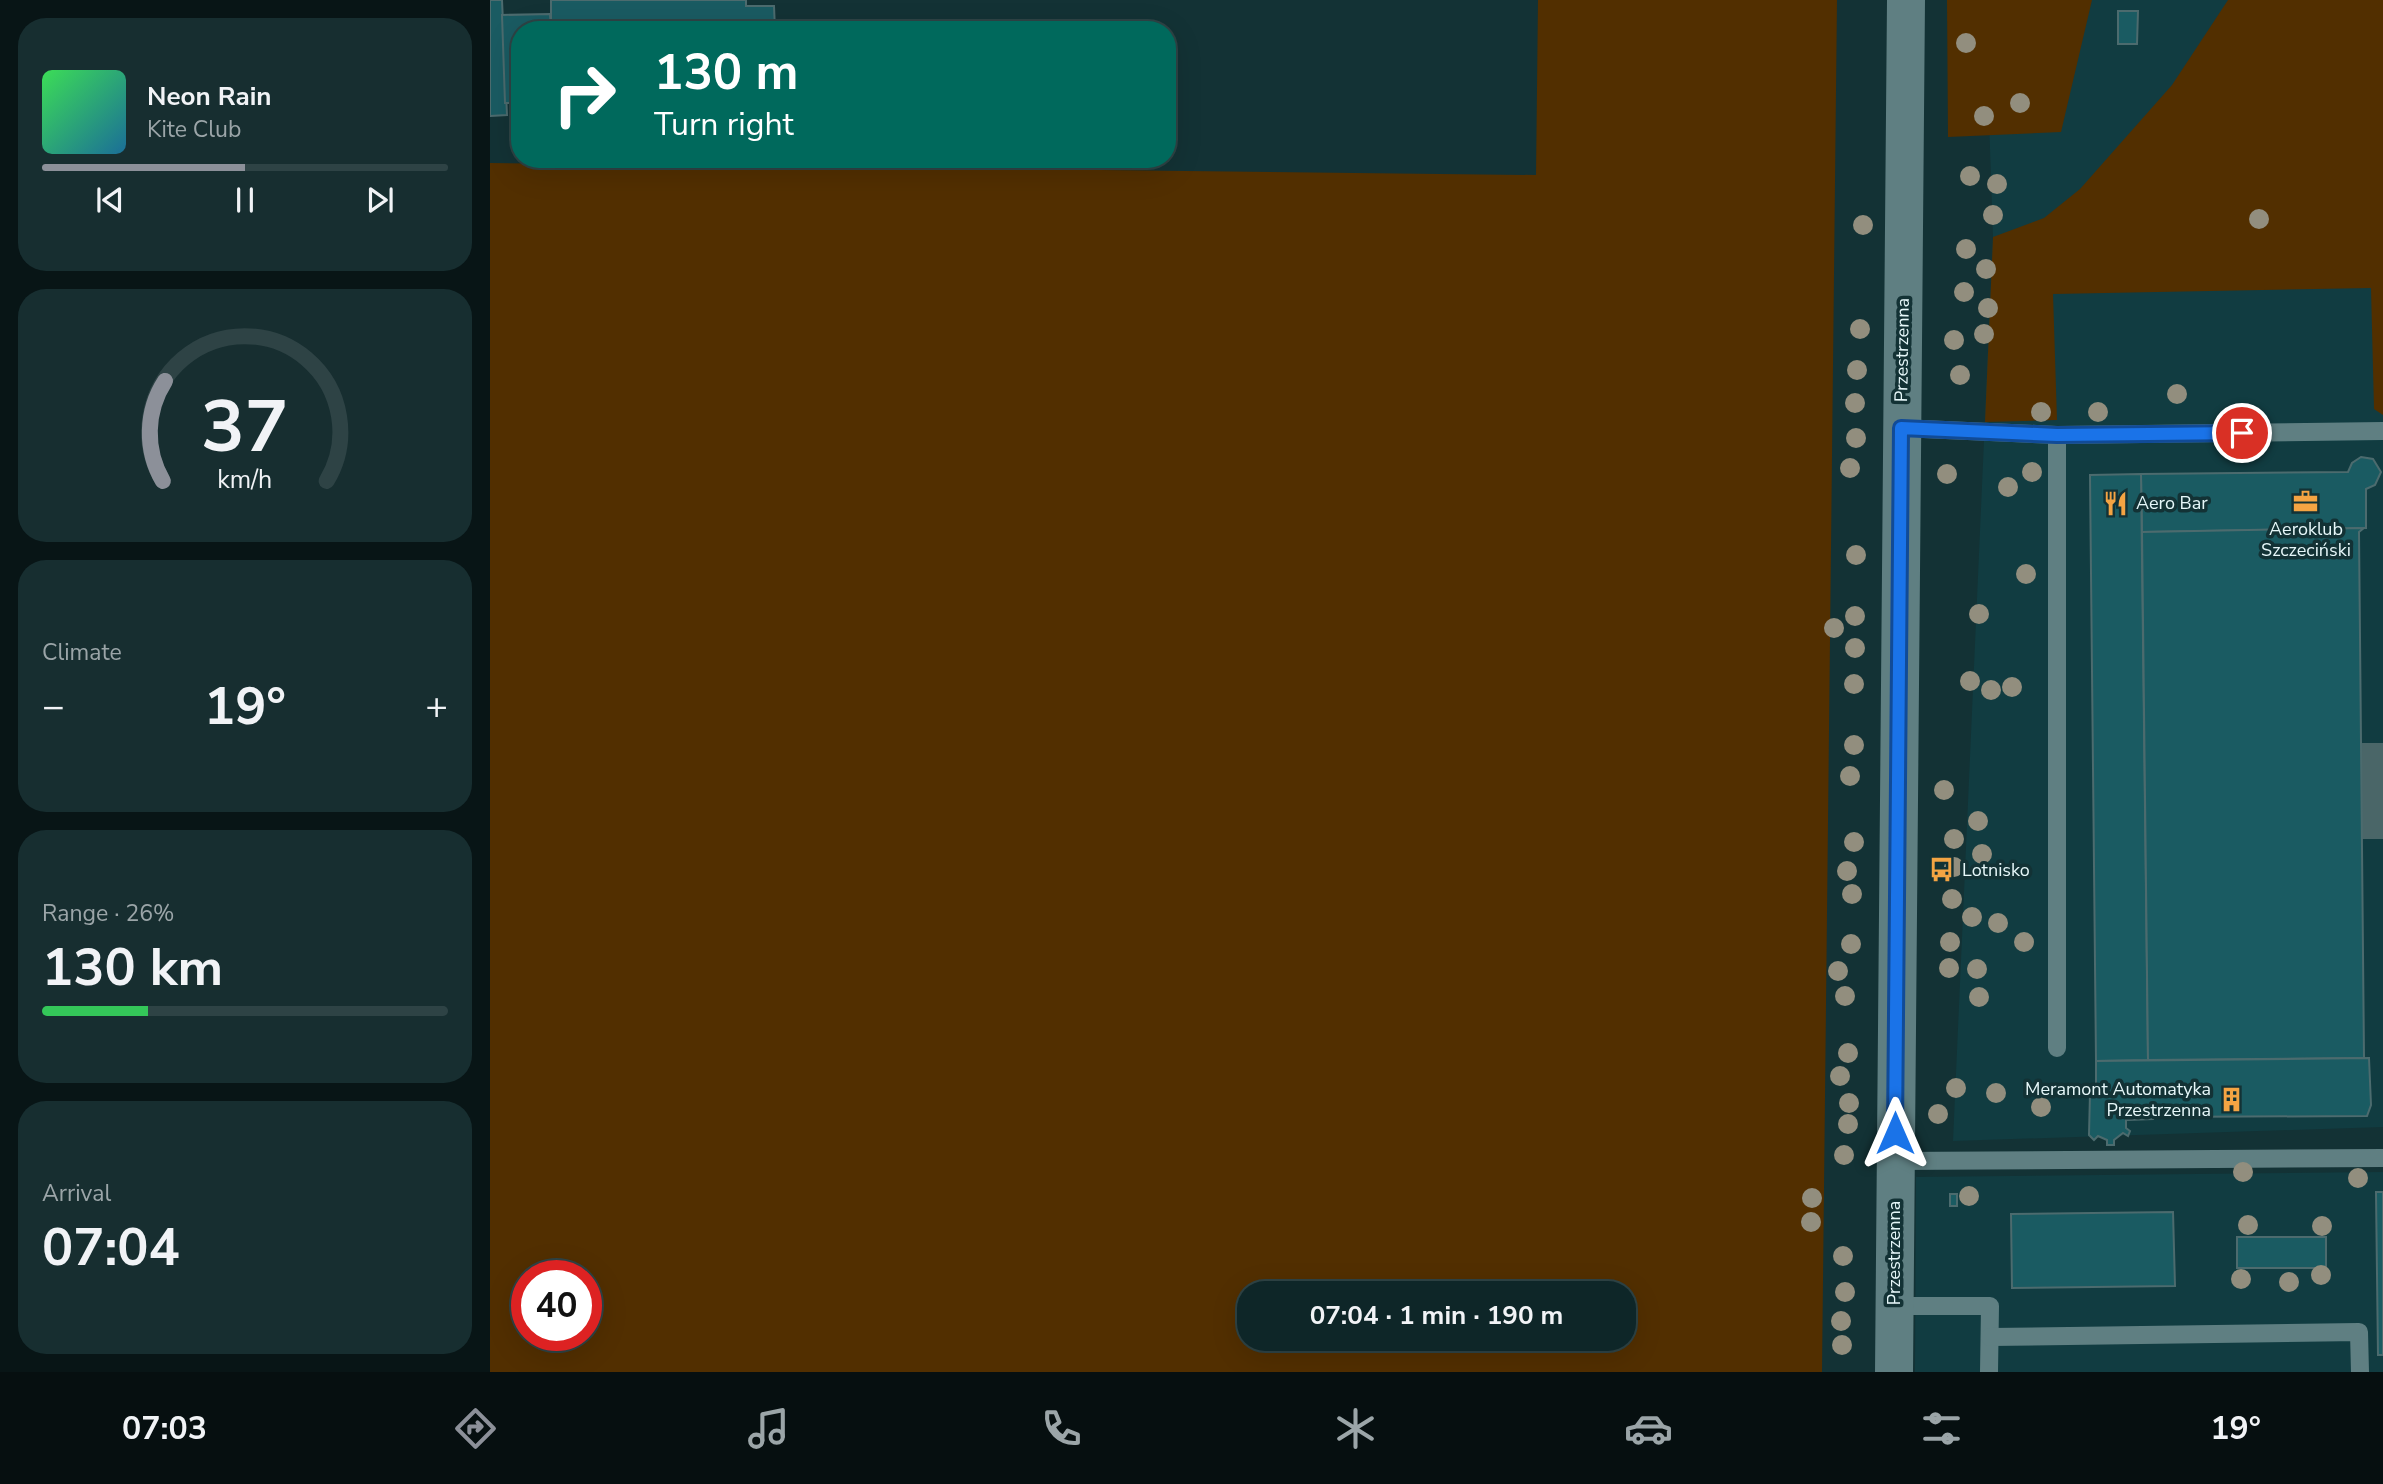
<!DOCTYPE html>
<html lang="en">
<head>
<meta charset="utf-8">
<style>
	:root { --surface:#0e2628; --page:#172e30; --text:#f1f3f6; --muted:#9ba5a8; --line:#2e4345; --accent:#8c9099 }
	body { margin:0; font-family:"Nunito Sans",sans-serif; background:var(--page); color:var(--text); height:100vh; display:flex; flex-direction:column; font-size:26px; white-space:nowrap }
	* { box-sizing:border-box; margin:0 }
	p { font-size:23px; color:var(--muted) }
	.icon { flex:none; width:38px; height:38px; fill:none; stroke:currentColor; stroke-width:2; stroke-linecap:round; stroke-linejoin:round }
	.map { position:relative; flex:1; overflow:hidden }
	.side { display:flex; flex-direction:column; gap:18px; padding:18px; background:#081516; width:490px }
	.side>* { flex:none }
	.top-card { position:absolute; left:21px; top:21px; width:665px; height:147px; border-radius:28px; box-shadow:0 7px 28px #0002,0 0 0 2px var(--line); background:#00695c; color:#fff; overflow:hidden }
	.speed { position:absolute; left:21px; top:1260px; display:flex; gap:14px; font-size:35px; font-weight:700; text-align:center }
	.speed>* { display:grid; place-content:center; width:91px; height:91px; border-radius:50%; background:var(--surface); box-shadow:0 7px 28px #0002,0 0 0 2px var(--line); line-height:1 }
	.speed .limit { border:10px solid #d22; background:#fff; color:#111 }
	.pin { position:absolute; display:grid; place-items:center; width:60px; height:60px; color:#fff; margin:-30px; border:4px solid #fff; border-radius:50%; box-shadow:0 2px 7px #0007 }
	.me { position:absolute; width:77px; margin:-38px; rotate:0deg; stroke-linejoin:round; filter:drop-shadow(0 0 5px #0008) }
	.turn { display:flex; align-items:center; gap:24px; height:147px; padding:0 28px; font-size:32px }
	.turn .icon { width:91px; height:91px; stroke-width:2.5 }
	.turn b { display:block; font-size:49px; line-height:60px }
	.big { font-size:52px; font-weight:700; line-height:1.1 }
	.side .tile { flex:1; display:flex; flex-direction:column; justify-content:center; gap:10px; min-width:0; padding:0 24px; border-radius:28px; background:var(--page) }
	.side .dial { align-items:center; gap:0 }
	.dial svg { height:182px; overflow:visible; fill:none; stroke:var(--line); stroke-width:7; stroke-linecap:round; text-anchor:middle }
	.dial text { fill:var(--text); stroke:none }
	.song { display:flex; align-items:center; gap:21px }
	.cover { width:84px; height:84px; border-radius:10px; background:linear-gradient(135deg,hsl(130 70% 55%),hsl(200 70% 35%)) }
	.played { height:7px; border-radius:4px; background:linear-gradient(90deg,var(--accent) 50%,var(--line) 50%) }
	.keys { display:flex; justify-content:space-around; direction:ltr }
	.heat { display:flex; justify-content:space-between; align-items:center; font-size:38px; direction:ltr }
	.charge { height:10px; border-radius:5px; background:linear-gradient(90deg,#34c759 26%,var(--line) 0) }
	.trip { position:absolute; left:747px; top:1281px; width:399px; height:70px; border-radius:28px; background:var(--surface); box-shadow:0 7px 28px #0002,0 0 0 2px var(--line); font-weight:700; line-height:70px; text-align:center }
	.menu { display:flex; height:112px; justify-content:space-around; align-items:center; background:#060f10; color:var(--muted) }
	.menu .icon { width:49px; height:49px }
	.menu .on { color:var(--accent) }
	.menu b { font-size:32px; color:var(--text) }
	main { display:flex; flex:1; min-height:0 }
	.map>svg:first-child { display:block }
	.built { fill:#113c41 }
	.green { fill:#522f00; fill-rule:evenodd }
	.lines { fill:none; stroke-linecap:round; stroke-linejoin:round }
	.taxiway { stroke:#4a6668; stroke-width:96 }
	.building { fill:#1a5b62; stroke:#4c6b6e; stroke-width:2 }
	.service { stroke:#5f7f82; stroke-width:18 }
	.tertiary { stroke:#5f7f82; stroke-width:38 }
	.tree { fill:#928e7e }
	.route-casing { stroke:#114b97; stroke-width:18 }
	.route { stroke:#1a73e8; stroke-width:12 }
	.labels { text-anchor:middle; stroke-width:7; stroke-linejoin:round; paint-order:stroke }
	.street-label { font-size:18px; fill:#e6f7f9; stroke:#133235 }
	.poi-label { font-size:18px; fill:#e6f7f9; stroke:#133235; text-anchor:start }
</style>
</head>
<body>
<main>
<section class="side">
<div class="tile">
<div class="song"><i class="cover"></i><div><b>Neon Rain</b><p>Kite Club</p></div></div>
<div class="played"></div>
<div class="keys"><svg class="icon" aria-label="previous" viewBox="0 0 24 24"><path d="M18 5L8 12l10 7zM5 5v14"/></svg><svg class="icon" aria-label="pause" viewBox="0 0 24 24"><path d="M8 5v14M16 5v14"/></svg><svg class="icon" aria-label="next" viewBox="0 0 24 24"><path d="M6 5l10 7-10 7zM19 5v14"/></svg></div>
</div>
<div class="tile dial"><svg viewBox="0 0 100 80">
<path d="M14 69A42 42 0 1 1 86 69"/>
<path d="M14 69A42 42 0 0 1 15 25" stroke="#8c9099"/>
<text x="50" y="56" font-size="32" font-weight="700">37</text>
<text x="50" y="72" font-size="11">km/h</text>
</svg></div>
<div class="tile"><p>Climate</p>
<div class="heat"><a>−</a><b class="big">19°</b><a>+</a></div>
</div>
<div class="tile"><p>Range · 26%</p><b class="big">130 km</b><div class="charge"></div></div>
<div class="tile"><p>Arrival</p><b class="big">07:04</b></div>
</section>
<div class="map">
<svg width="1893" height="1372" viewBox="0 0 1893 1372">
	<rect width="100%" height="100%" fill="#133235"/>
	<!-- built -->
	<g class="built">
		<polygon points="1495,0 1893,0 1893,1127 1463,1141 1503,237"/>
		<polygon points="1893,1172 1893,1372 1425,1372 1426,1177"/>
	</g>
	<!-- green -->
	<g class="green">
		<path d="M1048,0H1347L1332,1372H0V163L1046,175ZM37,1276H96V1335H37ZM760,1293H1134V1339H760Z"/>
		<polygon points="1457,0 1602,0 1571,132 1458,137"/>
		<polygon points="1738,0 1893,0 1893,415 1884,409 1881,288 1563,294 1567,420 1495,422 1503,237 1554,218 1590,189 1682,85"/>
	</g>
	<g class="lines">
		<!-- taxiway -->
		<polyline class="taxiway" points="1872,791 1893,791"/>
	</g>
	<!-- building -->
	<g class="building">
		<polygon points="0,0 12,0 17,115 0,116"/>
		<polygon points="61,0 256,0 256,6 284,6 285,30 61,30"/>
		<polygon points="1628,11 1648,11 1647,44 1628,44"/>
		<polygon points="60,14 61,30 30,30 30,103 15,103 12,15"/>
		<polygon points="585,23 585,30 388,30 388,28"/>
		<polygon points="1871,457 1883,459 1891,472 1885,485 1876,489 1876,528 1652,532 1651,474 1858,472 1862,463"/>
		<polygon points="1651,474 1658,1060 1606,1061 1600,475"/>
		<polygon points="1874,528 1869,532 1874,1058 1658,1060 1652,532"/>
		<polygon points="1879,1058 1881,1105 1877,1116 1663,1117 1663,1119 1636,1120 1636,1128 1640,1131 1638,1136 1633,1133 1624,1140 1624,1145 1617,1145 1617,1140 1608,1136 1604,1140 1599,1135 1600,1093 1606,1093 1606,1061"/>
		<polygon points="1886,1192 1893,1192 1893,1355 1888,1355"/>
		<rect x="1460" y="1194" width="7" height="12"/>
		<polygon points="1683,1212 1685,1286 1522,1288 1521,1214"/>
		<rect x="1747" y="1237" width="89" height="31"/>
	</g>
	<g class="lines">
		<!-- service -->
		<g class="service">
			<polyline points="1411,428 1567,435 1567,1048"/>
			<polyline points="1567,435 1893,431"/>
			<polyline points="1404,1161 1893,1158"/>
			<polyline points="1405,1306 1500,1306 1499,1372"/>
			<polyline points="1500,1337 1869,1332 1870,1372"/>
		</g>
		<!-- tertiary -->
		<polyline class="tertiary" points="1404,1372 1416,0"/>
	</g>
	<!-- trees -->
	<g class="tree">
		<circle cx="1476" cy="43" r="10"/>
		<circle cx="1530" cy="103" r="10"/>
		<circle cx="1494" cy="116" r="10"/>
		<circle cx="1480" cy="176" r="10"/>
		<circle cx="1507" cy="184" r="10"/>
		<circle cx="1503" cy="215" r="10"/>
		<circle cx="1769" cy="219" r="10"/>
		<circle cx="1373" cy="225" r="10"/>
		<circle cx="1476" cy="249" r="10"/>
		<circle cx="1496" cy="269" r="10"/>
		<circle cx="1474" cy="292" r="10"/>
		<circle cx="1498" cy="308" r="10"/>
		<circle cx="1370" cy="329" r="10"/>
		<circle cx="1494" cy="334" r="10"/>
		<circle cx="1464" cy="340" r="10"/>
		<circle cx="1367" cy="370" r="10"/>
		<circle cx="1470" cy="375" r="10"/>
		<circle cx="1687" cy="394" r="10"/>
		<circle cx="1365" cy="403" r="10"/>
		<circle cx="1551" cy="412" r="10"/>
		<circle cx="1608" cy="412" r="10"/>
		<circle cx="1366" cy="438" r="10"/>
		<circle cx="1360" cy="468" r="10"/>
		<circle cx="1542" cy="472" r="10"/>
		<circle cx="1457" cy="474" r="10"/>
		<circle cx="1518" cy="487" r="10"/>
		<circle cx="1366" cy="555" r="10"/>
		<circle cx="1536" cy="574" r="10"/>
		<circle cx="1489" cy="614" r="10"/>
		<circle cx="1365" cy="616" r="10"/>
		<circle cx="1344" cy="628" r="10"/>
		<circle cx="1365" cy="648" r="10"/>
		<circle cx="1480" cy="681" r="10"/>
		<circle cx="1364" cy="684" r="10"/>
		<circle cx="1522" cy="687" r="10"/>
		<circle cx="1501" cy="690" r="10"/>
		<circle cx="1364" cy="745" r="10"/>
		<circle cx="1360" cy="776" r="10"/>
		<circle cx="1454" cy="790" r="10"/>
		<circle cx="1488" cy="821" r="10"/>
		<circle cx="1464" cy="839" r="10"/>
		<circle cx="1364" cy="842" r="10"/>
		<circle cx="1492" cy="854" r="10"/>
		<circle cx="1464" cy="867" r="10"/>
		<circle cx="1357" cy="871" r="10"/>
		<circle cx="1362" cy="894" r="10"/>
		<circle cx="1462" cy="899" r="10"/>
		<circle cx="1482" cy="917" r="10"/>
		<circle cx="1508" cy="923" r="10"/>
		<circle cx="1460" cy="942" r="10"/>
		<circle cx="1534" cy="942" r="10"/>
		<circle cx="1361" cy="944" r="10"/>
		<circle cx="1459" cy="968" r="10"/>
		<circle cx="1487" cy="969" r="10"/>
		<circle cx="1348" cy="971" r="10"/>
		<circle cx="1355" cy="996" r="10"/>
		<circle cx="1489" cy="997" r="10"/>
		<circle cx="1358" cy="1053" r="10"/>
		<circle cx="1350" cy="1076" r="10"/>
		<circle cx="1466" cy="1088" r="10"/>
		<circle cx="1506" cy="1093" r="10"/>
		<circle cx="1359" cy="1103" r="10"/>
		<circle cx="1551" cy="1107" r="10"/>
		<circle cx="1448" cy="1114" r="10"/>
		<circle cx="1358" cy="1124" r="10"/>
		<circle cx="1354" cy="1155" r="10"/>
		<circle cx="1753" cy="1172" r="10"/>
		<circle cx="1868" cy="1178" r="10"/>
		<circle cx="1479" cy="1196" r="10"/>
		<circle cx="1322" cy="1198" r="10"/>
		<circle cx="1321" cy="1222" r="10"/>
		<circle cx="1758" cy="1225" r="10"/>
		<circle cx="1832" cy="1226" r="10"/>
		<circle cx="1353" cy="1256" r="10"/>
		<circle cx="1831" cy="1275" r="10"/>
		<circle cx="1751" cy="1279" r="10"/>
		<circle cx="1799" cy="1282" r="10"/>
		<circle cx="1355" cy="1292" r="10"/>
		<circle cx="1351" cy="1321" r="10"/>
		<circle cx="1352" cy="1345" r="10"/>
	</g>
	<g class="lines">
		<defs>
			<polyline id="route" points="1405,1133 1411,428 1567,435 1752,433"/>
		</defs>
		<!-- route casing -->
		<use href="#route" class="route-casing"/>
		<!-- route -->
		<use href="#route" class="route"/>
	</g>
	<!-- icons -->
	<defs>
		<symbol id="office-bare" viewBox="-9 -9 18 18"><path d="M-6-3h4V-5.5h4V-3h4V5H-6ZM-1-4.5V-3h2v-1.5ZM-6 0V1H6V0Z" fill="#f4a443" stroke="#133235" stroke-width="2.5" paint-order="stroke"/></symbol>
		<symbol id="restaurant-bare" viewBox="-9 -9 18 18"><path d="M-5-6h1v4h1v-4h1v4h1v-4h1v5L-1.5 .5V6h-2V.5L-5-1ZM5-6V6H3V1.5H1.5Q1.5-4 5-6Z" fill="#f4a443" stroke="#133235" stroke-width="2.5" paint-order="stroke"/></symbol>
		<symbol id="bus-bare" viewBox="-9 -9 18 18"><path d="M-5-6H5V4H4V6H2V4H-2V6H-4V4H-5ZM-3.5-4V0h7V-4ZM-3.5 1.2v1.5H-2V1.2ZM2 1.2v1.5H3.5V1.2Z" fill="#f4a443" stroke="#133235" stroke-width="2.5" paint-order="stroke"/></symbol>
		<symbol id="building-bare" viewBox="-9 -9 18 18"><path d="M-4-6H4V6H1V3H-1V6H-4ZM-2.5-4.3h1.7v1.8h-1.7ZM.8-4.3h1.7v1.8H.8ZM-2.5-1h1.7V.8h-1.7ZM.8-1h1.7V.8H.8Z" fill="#f4a443" stroke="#133235" stroke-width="2.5" paint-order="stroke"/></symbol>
	</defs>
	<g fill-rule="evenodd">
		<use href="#office-bare" x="1798" y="484" width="35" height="35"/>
		<use href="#restaurant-bare" x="1608" y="486" width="35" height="35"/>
		<use href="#bus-bare" x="1434" y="852" width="35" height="35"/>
		<use href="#building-bare" x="1724" y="1082" width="35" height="35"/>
	</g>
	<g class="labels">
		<!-- street labels -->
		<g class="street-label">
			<text transform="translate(1412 350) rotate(-89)" y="6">Przestrzenna</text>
			<text transform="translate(1404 1253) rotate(-90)" y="6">Przestrzenna</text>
		</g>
		<!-- poi labels -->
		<g class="poi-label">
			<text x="1646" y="509">Aero Bar</text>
			<text x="1816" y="535" text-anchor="middle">Aeroklub<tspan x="1816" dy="21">Szczeciński</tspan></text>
			<text x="1472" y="876">Lotnisko</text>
			<text x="1721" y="1095" text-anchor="end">Meramont Automatyka<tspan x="1721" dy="21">Przestrzenna</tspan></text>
		</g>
	</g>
</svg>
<div class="speed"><div class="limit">40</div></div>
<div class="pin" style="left:1752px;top:433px;background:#d93025"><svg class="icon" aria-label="arrive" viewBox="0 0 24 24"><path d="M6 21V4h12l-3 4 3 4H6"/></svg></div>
<svg class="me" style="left:1405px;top:1133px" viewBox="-20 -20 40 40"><path d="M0-17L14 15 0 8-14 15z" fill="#1a73e8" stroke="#fff" stroke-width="4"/></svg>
<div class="trip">07:04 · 1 min · 190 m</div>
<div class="top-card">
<div class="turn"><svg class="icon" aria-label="right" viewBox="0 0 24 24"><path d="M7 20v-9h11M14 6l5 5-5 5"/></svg><div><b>130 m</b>Turn right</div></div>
</div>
</div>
</main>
<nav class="menu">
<b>07:03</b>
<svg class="icon on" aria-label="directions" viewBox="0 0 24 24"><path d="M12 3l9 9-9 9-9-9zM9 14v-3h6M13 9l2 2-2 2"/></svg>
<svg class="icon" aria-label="music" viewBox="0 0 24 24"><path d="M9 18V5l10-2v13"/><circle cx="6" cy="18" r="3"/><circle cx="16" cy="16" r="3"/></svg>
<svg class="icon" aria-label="phone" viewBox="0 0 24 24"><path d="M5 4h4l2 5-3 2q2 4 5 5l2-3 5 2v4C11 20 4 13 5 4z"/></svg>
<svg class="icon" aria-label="climate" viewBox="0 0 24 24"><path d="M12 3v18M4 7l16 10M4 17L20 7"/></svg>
<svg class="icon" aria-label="car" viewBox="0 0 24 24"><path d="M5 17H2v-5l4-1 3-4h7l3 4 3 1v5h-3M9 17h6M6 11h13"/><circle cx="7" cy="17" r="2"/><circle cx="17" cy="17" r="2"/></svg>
<svg class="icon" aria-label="filters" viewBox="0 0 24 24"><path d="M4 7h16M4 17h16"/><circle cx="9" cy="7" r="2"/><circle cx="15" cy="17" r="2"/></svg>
<b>19°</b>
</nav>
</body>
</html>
